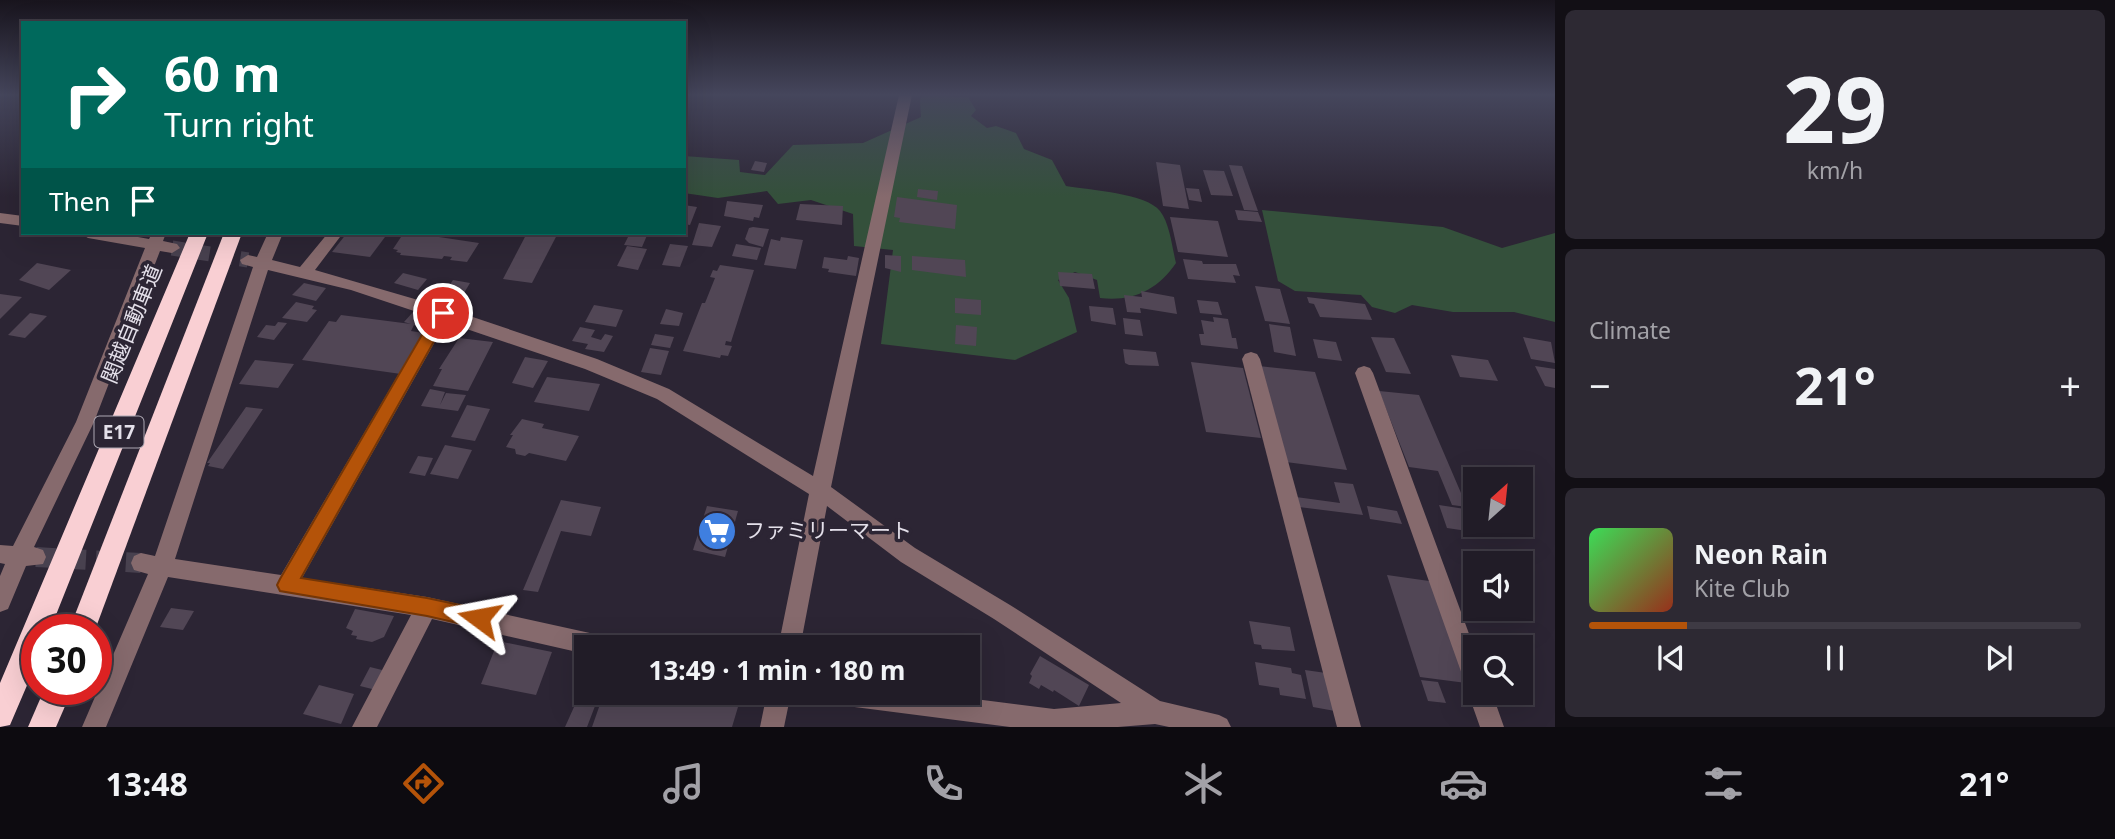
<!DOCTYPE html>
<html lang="en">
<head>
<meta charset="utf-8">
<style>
	:root { --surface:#211c27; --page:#2d2933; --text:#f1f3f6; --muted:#a2a1a7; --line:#3e3a44; --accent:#b45309 }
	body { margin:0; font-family:"Noto Sans","Noto Sans JP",sans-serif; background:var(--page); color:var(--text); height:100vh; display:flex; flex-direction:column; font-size:26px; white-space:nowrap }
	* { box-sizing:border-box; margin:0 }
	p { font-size:23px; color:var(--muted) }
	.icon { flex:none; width:38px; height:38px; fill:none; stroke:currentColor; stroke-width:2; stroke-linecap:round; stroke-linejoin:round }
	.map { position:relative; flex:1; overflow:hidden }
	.drawer { display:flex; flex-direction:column; gap:10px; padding:10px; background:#120f15; width:560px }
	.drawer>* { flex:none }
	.hud { position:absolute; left:21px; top:21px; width:665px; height:214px; border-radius:0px; box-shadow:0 7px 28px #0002,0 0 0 2px var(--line); background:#00695c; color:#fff; overflow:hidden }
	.needle { width:46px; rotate:27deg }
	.buttons { position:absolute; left:1463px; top:467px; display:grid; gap:14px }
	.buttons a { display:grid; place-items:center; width:70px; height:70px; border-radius:0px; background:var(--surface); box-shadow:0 7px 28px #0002,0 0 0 2px var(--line); font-size:35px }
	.speed { position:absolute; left:21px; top:614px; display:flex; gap:14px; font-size:35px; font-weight:700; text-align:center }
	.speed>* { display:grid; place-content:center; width:91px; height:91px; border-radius:50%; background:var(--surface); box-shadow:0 7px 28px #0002,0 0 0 2px var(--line); line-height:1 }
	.speed .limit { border:10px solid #d22; background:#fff; color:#111 }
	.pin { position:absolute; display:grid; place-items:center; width:60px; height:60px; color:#fff; margin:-30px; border:4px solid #fff; border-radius:50%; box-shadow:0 2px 7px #0007 }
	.me { position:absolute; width:77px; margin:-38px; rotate:283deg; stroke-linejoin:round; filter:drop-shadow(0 0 5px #0008) }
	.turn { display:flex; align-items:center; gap:24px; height:147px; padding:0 28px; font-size:32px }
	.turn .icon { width:91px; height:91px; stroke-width:2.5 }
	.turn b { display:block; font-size:49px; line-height:60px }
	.then { display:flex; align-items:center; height:66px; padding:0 28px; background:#0003; gap:14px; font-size:26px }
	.big { font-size:52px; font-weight:700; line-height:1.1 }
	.drawer .widget { flex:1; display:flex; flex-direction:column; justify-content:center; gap:10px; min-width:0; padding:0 24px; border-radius:10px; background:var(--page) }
	.drawer .dial { align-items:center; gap:0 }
	.dial b { font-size:91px; line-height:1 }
	.song { display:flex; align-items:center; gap:21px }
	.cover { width:84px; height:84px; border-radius:10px; background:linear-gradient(135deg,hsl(130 70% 55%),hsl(10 70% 35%)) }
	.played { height:7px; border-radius:4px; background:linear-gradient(90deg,var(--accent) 20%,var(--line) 20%) }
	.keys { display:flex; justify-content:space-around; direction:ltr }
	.heat { display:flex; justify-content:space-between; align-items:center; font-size:38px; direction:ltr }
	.trip { position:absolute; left:574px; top:635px; width:406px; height:70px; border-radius:0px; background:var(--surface); box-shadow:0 7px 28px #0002,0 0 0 2px var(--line); font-weight:700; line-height:70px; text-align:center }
	.menu { display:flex; height:112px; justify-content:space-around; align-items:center; background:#0d0b10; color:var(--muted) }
	.menu .icon { width:49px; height:49px }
	.menu .selected { color:var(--accent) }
	.menu b { font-size:32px; color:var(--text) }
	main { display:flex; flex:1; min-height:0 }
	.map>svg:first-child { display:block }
	.green { fill:#34503b }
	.building { fill:#514655 }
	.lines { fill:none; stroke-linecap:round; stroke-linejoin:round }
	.minor-tunnel-far1 { stroke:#48414f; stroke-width:15; stroke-dasharray:15 8; stroke-linecap:butt }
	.minor-tunnel { stroke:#48414f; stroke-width:20; stroke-dasharray:20 10; stroke-linecap:butt }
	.minor { fill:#866a6d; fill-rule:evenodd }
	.highway { fill:#f9cfd3; fill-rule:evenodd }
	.route { fill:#b45309; stroke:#753606; stroke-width:2 }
	.labels { text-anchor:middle; stroke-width:7; stroke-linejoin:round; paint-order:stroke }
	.shield { fill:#2c2534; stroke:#ada8b3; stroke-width:2 }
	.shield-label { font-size:19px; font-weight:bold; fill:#e4e0ea }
	.street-label { font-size:21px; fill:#e4e0ea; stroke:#2c2534 }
	.poi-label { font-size:21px; fill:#e4e0ea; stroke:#2c2534; text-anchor:start }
</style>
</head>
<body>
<main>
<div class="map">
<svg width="1555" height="727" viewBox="0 0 1555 727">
	<rect width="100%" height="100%" fill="#2c2534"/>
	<!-- green -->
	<g class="green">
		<path d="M923,95L968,97L976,110L971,116L987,128L996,126L1016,133L1024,149L1052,160L1066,186C1089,190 1146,193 1160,211C1170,224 1172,247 1176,263C1158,290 1132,302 1100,298L1097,280L1075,272L1058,280L1069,298L1077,332L1015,360L881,344L893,250L854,246L853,214L811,200L778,204L767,191L718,198L684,193V156L739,160L740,172L765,175L793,145L863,143L921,117L920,100Z"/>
		<polygon points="1262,210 1443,227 1502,248 1555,233 1555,322 1514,312 1453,312 1412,305 1395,313 1372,307 1361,295 1295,291 1278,281"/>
	</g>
	<!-- building -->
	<g class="building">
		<polygon points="755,161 767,163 764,172 751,170"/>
		<polygon points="1156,162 1180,165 1189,209 1163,206"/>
		<polygon points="1229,165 1242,166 1258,211 1244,210"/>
		<polygon points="1203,170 1224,171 1233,196 1211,195"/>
		<polygon points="1186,188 1199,189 1202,202 1189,200"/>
		<polygon points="918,189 938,191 937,200 917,197"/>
		<polygon points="897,197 957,205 955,229 899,222 900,218 894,217"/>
		<polygon points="727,201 763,205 759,218 754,217 753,221 724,216"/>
		<polygon points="800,204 843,206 842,225 796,220"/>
		<polygon points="684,205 697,207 690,225 684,224"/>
		<polygon points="1235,210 1258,212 1262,222 1238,220"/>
		<polygon points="1170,217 1218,221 1228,257 1178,252"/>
		<polygon points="699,223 721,226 712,247 692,245"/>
		<polygon points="753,227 769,229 763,247 749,243 745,239 749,228"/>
		<polygon points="347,233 388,233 370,257 332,252"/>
		<polygon points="429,233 442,233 439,237 479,243 467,262 450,260 452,257 444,256 442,259 400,255 401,253 396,252 398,250 393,249 403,234 426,237"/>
		<polygon points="527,233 558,233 532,283 503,279"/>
		<polygon points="648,233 642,247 624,245 629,235 623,233"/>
		<polygon points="781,237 803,240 796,269 764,265 771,239 780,241"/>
		<polygon points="670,244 688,246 680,267 662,265"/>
		<polygon points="736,244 761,248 757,260 732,256"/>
		<polygon points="627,246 647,249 638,270 617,266"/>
		<polygon points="885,255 901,256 901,272 885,268"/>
		<polygon points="848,256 859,258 856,276 828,272 829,269 822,268 824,257 847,260"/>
		<polygon points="912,256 965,260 966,277 912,270"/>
		<polygon points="1183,259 1202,261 1203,264 1236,264 1240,276 1233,275 1236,283 1188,279"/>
		<polygon points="37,263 71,270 49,290 19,280"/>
		<polygon points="720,265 754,270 731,342 726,341 725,345 732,346 728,356 721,355 720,358 683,351 702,303 705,303 715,278 710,277 713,270 717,271"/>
		<polygon points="1058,272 1092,274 1095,289 1060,286"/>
		<polygon points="403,273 427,279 418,290 394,283"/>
		<polygon points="453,280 470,283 458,303 440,299"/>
		<polygon points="304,283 326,288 316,301 292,295"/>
		<polygon points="1255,286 1280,289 1290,324 1265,321"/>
		<polygon points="1141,291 1174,297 1177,314 1140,308 1141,313 1127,312 1124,295 1142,297"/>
		<polygon points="0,294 22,297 0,319"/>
		<polygon points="1307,297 1365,304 1372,320 1320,317 1314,304 1309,303"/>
		<polygon points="955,298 981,300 981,315 955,313"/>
		<polygon points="1197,300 1218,302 1222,315 1200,313"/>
		<polygon points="296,302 314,306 312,309 317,310 307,322 282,318"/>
		<polygon points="594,305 623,310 616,327 585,322"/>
		<polygon points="1089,306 1113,308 1116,325 1091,321"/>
		<polygon points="666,309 683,313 679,326 660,324"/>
		<polygon points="413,312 430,317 421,327 414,325 411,331 424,333 401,374 302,360 329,321 336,322 341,315 411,324 404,322"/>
		<polygon points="30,313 47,316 25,338 8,335"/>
		<polygon points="1213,317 1228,319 1232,338 1236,338 1238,349 1201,345 1199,334 1204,334 1201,320 1214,322"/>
		<polygon points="1123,318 1140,320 1143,336 1125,334"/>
		<polygon points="278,322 287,323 274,340 257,337 266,325 275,326"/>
		<polygon points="1269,324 1290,327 1296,356 1274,352"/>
		<polygon points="956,325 977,327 976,346 955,344"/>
		<polygon points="580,327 595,330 591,337 601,340 605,334 613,336 604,352 585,349 588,344 572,341"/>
		<polygon points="655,334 674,337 670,348 651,345"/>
		<polygon points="1371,337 1394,338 1411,374 1386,372"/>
		<polygon points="1523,337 1551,342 1555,363 1531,359"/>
		<polygon points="459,338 493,342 468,391 433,386 442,369 439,369"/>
		<polygon points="1313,339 1336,342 1342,361 1318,358"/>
		<polygon points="650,348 669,351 661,375 641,372"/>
		<polygon points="1123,349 1156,352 1159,366 1129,365 1125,363"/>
		<polygon points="1451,355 1488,360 1498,381 1460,377"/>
		<polygon points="525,357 548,361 533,388 512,383"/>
		<polygon points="255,360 294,364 278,388 239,384"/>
		<polygon points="1191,362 1243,368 1261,438 1206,432"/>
		<polygon points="1259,366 1315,372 1347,470 1286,462"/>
		<polygon points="1535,366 1555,369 1555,388 1545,386"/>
		<polygon points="547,377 600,384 589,411 534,402"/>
		<polygon points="430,389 445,392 440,405 446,393 466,395 458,411 421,406"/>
		<polygon points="1379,391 1419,395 1467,507 1452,505 1438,471 1409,467"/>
		<polygon points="467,405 490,409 475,441 451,437"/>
		<polygon points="246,407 263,409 223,469 208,466 210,463 207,463"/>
		<polygon points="522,419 544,424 542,428 579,436 566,461 529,453 525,456 516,454 515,449 506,447 513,435 510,435"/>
		<polygon points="445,445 472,450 458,479 430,474"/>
		<polygon points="418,456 433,458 425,476 409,473"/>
		<polygon points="1334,482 1353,484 1363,515 1299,507 1296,497 1340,503"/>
		<polygon points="561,500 601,507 591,536 561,531 538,592 523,590"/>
		<polygon points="1439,505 1465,509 1474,532 1447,528"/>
		<polygon points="707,506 738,511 725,557 693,550"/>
		<polygon points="1367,506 1397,511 1402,524 1370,519"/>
		<polygon points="1387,575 1436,582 1474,684 1420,677"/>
		<polygon points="171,608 194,611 183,630 160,627"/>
		<polygon points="355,609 394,616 384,637 372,642 356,639 357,636 351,635 353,631 346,628"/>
		<polygon points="1249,621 1290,627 1295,651 1262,649 1261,645 1254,644"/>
		<polygon points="498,641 552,652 536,695 481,684"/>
		<polygon points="1040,656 1089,685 1079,706 1054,690 1053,692 1041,685 1039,689 1029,683 1032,676 1030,674"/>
		<polygon points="1255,662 1291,668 1292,673 1301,675 1306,699 1280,695 1279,688 1259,685"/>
		<polygon points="370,667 386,671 376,690 360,686"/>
		<polygon points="1305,670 1326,673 1335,711 1313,707"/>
		<polygon points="1421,680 1438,682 1446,703 1428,701"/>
		<polygon points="319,685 354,694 341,724 303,714"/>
		<polygon points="583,687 586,688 586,693 600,693 587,727 565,727"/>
		<polygon points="604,693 735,693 736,699 733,698 731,705 738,707 732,727 592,727"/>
	</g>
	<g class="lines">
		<!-- minor-tunnel-far1 -->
		<polyline class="minor-tunnel-far1" points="172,248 248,260"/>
		<!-- minor-tunnel -->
		<polyline class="minor-tunnel" points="36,557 141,563"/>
		<!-- minor -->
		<g class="minor">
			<path d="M899,95H912L831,487L915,548L1010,605L1160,701L1219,715L1227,719L1231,727H1169L1155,724L1118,727H1010L839,705L831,701L827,693H928L1054,709L1121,703L994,619L901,562L827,506L800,648H778L809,494L657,399L585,369L446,322L302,578L427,597L608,637L616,640L619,648H586V654L432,619L377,727H352L411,615L168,577L106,727H82L148,574L134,570L131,563L134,556L141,553L155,556L253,267L242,264L240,260L248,255L257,257L268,233H283L272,260L300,267L328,233H343L315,270L449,309L597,359L669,389L813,476ZM268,270L351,290L432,317L281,575L175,559Z"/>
			<polygon points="0,213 23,216 23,226 0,223"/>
			<polygon points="80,233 116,233 149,239 152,233 166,233 163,241 177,244 180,248 172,253 160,251 94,422 34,547 43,550 46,557 43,564 26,566 8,609 0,612 0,576 5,564 0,563 0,545 13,546 76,422 145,248 88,238"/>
			<polygon points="1251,352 1257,354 1260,359 1361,727 1337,727 1242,359 1245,354"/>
			<polygon points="1364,366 1370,368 1373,373 1475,650 1475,693 1492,693 1504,727 1480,727 1468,693 1470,689 1464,680 1355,373 1358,368"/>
			<polygon points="767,693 791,693 784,727 760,727"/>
		</g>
		<!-- highway -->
		<g class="highway">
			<polygon points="190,233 208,233 50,630 37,630 37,662 10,725 0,727 0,683"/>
			<polygon points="224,233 242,233 95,630 69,630"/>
			<polygon points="44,690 72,690 56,727 28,727"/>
		</g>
	</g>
	<!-- sky -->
	<linearGradient id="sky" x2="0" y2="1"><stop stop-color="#18141d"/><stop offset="0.48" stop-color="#45465c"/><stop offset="1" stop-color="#45465c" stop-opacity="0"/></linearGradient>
	<rect width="1555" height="197" fill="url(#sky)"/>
	<!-- route -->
	<polygon class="route" points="443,307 450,313 301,578 427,598 479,609 486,612 489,618 486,625 479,628 427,616 280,591 277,585 280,579 437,309"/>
	<!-- icons -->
	<defs>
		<symbol id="supermarket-disc" viewBox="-11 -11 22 22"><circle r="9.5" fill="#3f7fe0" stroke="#2c2534"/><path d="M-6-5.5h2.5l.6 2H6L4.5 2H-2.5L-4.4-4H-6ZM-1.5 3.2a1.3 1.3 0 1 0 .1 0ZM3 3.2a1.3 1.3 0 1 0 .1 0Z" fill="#fff"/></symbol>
	</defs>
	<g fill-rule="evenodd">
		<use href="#supermarket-disc" x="695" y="509" width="44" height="44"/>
	</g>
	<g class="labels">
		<!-- shield labels -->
		<rect class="shield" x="94.5" y="416.5" width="49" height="31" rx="5"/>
		<g class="shield-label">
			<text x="119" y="439">E17</text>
		</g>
		<!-- street labels -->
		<g class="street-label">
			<text transform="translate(132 324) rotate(-68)" y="7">関越自動車道</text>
		</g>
		<!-- poi labels -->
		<g class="poi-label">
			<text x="744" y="538">ファミリーマート</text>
		</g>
	</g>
</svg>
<div class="buttons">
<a><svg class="needle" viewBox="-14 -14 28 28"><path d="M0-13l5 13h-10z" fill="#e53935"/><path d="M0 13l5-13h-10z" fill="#a2a1a7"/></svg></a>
<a><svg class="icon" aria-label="sound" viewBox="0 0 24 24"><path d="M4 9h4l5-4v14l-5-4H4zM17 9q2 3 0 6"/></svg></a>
<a><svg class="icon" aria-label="search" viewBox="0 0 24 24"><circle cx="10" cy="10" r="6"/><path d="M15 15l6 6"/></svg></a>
</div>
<div class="speed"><div class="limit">30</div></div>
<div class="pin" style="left:443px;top:313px;background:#d93025"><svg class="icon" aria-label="arrive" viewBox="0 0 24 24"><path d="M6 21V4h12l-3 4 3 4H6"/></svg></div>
<svg class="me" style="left:479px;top:618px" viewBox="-20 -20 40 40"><path d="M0-17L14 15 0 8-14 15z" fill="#b45309" stroke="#fff" stroke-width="4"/></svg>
<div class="trip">13:49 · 1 min · 180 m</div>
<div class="hud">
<div class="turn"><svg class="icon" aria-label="right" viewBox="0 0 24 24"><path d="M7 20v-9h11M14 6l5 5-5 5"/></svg><div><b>60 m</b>Turn right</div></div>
<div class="then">Then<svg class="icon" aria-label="arrive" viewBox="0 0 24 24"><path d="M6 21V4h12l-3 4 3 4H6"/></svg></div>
</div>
</div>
<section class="drawer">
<div class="widget dial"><b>29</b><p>km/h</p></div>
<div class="widget"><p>Climate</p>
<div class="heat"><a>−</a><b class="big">21°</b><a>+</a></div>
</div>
<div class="widget">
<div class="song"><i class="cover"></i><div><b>Neon Rain</b><p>Kite Club</p></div></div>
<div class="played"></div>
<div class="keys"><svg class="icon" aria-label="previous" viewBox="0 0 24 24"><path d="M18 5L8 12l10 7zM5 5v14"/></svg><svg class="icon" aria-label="pause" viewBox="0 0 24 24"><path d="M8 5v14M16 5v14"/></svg><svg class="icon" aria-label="next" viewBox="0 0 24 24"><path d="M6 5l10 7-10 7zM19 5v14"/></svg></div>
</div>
</section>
</main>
<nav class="menu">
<b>13:48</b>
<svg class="icon selected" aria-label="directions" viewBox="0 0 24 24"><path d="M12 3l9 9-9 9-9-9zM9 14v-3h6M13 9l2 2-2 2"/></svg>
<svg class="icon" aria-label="music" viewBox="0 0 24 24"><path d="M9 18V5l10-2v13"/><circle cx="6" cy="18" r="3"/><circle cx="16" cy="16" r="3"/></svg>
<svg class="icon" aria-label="phone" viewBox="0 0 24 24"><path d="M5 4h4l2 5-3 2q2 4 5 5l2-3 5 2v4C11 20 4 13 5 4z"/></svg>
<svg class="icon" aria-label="climate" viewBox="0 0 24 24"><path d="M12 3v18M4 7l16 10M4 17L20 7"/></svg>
<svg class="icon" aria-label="car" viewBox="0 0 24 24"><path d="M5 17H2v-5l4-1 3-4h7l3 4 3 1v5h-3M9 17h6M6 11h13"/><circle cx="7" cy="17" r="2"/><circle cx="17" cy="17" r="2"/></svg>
<svg class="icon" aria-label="filters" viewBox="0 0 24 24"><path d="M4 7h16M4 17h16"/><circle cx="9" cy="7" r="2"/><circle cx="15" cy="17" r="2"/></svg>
<b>21°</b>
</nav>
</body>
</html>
